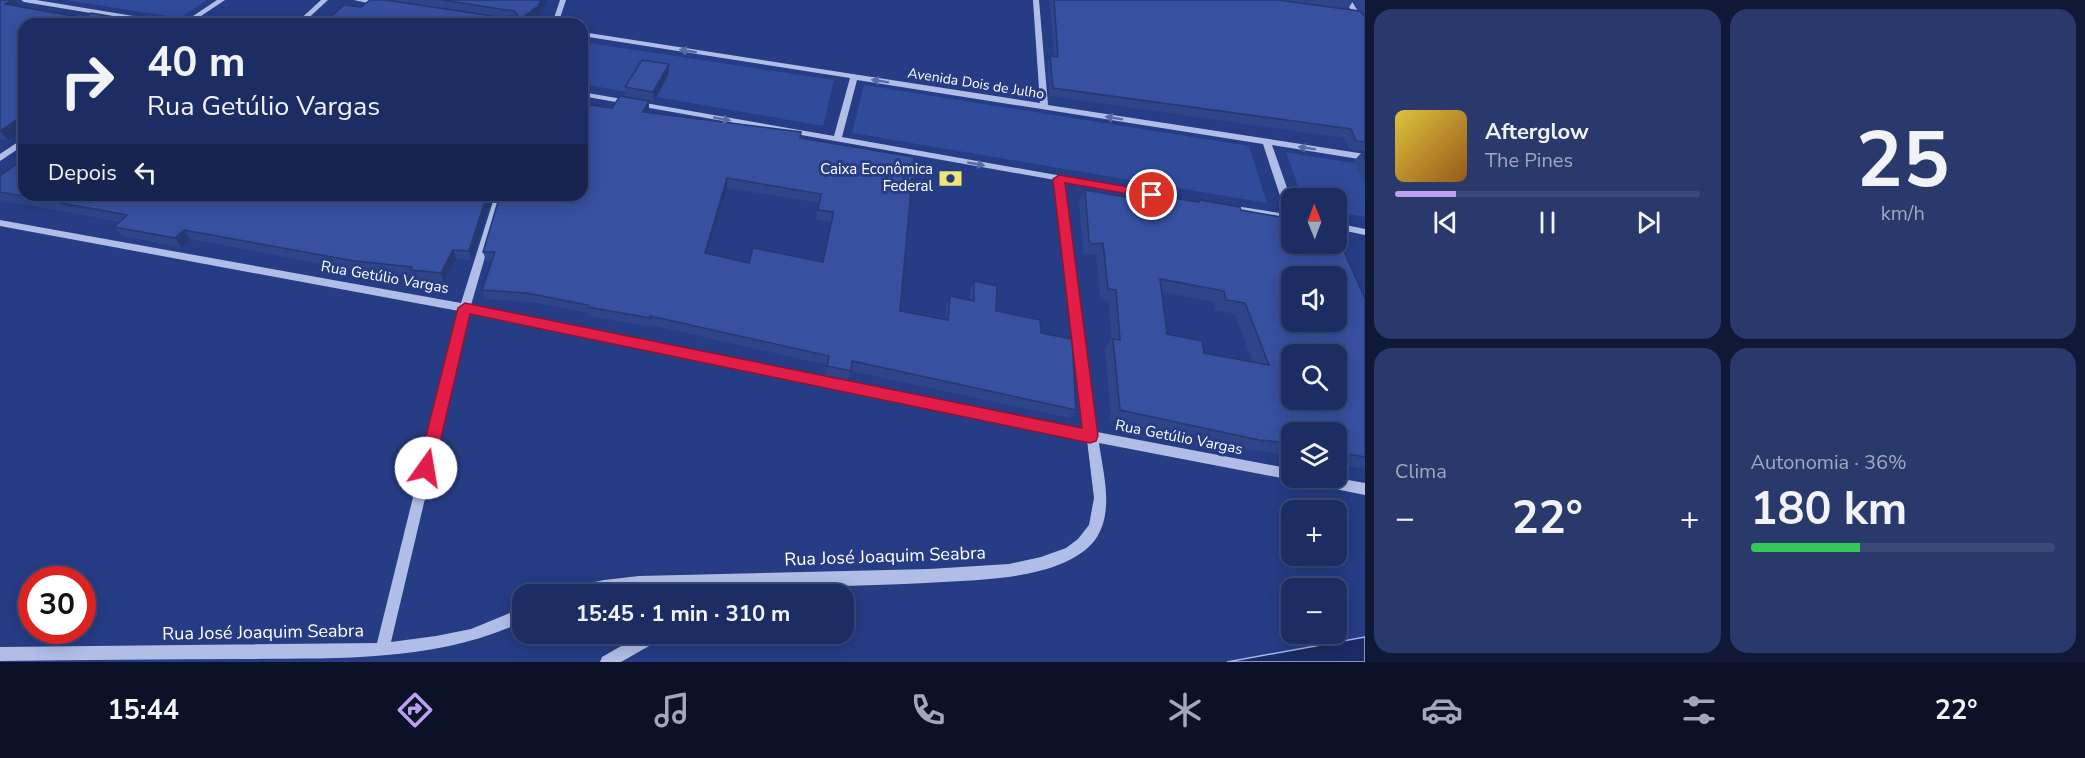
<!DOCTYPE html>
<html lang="pt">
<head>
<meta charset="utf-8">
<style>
	:root { --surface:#1c2d63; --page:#29396c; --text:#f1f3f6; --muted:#a0a8be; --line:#3a4978; --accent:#bca0f2 }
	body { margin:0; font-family:"Nunito Sans",sans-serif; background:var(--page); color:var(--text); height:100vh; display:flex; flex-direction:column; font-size:22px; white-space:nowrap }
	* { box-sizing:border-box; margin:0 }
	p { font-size:20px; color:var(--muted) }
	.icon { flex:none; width:33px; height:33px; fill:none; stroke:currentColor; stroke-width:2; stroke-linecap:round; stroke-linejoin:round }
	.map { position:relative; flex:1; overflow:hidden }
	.panel { display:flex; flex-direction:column; gap:9px; padding:9px; background:#0f1936; width:720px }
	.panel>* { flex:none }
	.hud { position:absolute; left:18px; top:18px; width:570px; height:183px; border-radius:18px; box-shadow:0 3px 15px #0003,0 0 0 2px var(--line); background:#1c2d63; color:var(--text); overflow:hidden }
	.needle { width:39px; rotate:359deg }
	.tools { position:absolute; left:1281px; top:188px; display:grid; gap:12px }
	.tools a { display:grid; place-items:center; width:66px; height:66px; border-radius:12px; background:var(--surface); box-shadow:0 3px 15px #0003,0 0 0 2px var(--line); font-size:30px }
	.speed { position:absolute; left:18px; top:566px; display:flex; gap:12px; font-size:30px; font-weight:700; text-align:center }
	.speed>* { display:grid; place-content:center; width:78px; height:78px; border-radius:50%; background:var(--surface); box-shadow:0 3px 15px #0003,0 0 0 2px var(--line); line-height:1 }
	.speed .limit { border:9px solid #d22; background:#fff; color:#111 }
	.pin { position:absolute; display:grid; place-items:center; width:51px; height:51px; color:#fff; margin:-26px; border:3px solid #fff; border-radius:50%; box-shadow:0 2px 6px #0007 }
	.me { position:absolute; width:66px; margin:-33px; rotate:13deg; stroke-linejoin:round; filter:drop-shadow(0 0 4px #0008) }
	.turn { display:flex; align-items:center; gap:21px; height:126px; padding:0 30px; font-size:27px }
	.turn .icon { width:78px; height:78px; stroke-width:2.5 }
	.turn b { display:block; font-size:42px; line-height:51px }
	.then { display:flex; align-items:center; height:57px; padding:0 30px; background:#0003; gap:12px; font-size:22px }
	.big { font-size:45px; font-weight:700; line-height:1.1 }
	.panel .widget { flex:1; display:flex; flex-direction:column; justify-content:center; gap:9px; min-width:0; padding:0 21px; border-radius:18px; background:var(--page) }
	.panel .dial { align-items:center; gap:0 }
	.dial b { font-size:78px; line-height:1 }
	.song { display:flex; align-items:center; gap:18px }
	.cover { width:72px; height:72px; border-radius:9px; background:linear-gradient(135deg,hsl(50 70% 55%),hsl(30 70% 35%)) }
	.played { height:6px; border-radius:3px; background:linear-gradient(90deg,var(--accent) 20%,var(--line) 20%) }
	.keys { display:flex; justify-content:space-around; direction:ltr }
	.heat { display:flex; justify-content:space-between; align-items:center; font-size:33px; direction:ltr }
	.charge { height:9px; border-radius:4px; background:linear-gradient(90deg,#34c759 36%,var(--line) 0) }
	.panel .tiles { flex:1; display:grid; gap:9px; grid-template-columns:repeat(2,1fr) }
	.trip { position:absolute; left:512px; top:584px; width:342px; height:60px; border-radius:18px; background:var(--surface); box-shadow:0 3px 15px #0003,0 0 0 2px var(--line); font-weight:700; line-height:60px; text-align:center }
	.tab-bar { display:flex; height:96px; justify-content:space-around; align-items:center; background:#0b1228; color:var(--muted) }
	.tab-bar .icon { width:42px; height:42px }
	.tab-bar .on { color:var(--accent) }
	.tab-bar b { font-size:27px; color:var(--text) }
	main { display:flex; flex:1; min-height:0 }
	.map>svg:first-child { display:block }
	.green { fill:#314b9b }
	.water { fill:#1b2b64; stroke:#a4b6e8; stroke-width:1.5 }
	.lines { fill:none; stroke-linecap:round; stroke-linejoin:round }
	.minor { fill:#b0bee7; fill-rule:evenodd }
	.wall { fill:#2f458a; fill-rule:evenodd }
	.shaded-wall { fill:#263870 }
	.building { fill:#3750a0; stroke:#263870; stroke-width:1.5; fill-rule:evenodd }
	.oneway { fill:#566aa7 }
	.route { fill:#e11d48; stroke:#92132f; stroke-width:1.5 }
	.labels { text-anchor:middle; stroke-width:6; stroke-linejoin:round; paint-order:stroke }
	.far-street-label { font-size:14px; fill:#fff; stroke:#263c84 }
	.poi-label { font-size:15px; fill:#fff; stroke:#263c84; text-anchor:end }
	.street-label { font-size:15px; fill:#fff; stroke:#263c84 }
	.near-street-label { font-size:18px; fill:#fff; stroke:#263c84 }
</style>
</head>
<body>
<main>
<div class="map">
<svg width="1365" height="662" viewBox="0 0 1365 662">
	<rect width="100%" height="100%" fill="#263c84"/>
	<!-- green -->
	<g class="green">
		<polygon points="65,0 207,0 180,18"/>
		<polygon points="582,42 834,80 823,126 582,84"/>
		<polygon points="864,85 1249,146 1267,203 852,133"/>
		<polygon points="1286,152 1365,165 1365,217 1337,212 1336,198 1302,198"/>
	</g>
	<!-- water -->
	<polygon class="water" points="1365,637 1365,662 1227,662"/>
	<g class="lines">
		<!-- minor -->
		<g class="minor">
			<polygon points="21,0 36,0 170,22 173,24 157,24 24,2"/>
			<polygon points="217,0 225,0 189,24 181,24"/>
			<polygon points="321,0 328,0 302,24 295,24"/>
			<polygon points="354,0 369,0 384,4 381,6"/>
			<polygon points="560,0 566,0 558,24 552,24"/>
			<path d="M1033,0H1039L1048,105L1365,154V160L1272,145L1292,202V221L1229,211L1224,208L1229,205L1286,214L1263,144L857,80L842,137L1152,192V196L1149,197L1064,182L1097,432L1292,469V477H1331L1365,483V495L1301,482L1296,479L1292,480L1099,443C1103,473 1114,509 1097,537C1085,556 1059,566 1039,571C1008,579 975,580 943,582C881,586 818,586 756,588L744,594H723L727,588L639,590L599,594H564L566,589L571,587L604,580L639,576L929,569L1009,564L1041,557L1066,548L1078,539L1089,525L1094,498L1087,440L469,313L391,642L436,636L471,629L522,608V622C435,662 339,658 245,659C164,659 82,660 0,661V647L377,643L459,311L0,226V220L461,303L495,195H503L471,305L1085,430L1055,180L582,96V92L834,136L850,78L582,36V32L1040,103Z"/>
			<polygon points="1345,0 1351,0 1365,22 1365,30 1361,28"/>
			<polygon points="24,138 24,145 0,161 0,154"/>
			<polygon points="1336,223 1365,229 1365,235 1336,229"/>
			<polygon points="644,633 665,633 663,638 621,662 600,662 602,657"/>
		</g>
	</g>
	<!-- wall -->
	<g class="wall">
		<polygon points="0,0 20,6 84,18 24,24 24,130 8,141 0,139"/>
		<polygon points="385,0 548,0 539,15 528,24 323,24 361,7"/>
		<polygon points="1050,0 1365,0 1365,12 1360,11 1353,1 1348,9 1365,17 1365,152 1349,149 1344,138 1050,96 1047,65 1050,56 1054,57"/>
		<path d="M669,64V73L654,102L649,101V110L648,112L801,138L900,311L945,320L946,305L950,296L970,300V291L974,281L996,311L1041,333L1076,410L1069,418L851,371L848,379L825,375L827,365L651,325L650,327L589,316V313L530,302L485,299L482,290L492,261H486L483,252L612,108L625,97V87ZM727,188L819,203L816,219L831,222V224L823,262L749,263L707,254Z"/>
		<polygon points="1362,152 1365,152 1365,185 1354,161"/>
		<polygon points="0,176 24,195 493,195 472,260 456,259 444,282 415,279 414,276 359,271 190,239 182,248 122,236 114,227 120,222 0,200"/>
		<path d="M1085,190L1131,198L1135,192L1198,202L1199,200L1241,210L1365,299V469L1336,464V432H1292V456L1253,450L1252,451L1111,420L1105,349L1112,340L1108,301L1100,299L1096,254L1084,255L1083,251L1079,201ZM1162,292L1214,302L1216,310L1235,314L1253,362L1204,353L1167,334Z"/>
	</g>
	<!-- shaded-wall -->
	<g class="shaded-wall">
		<polygon points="12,0 15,0 21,8 5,4"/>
		<polygon points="541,0 548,0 539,15 528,24 514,24"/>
		<polygon points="669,64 669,73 654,102 653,92"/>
		<polygon points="649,101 649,110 643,121 643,112"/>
		<polygon points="24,115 24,130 8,141 0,131"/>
		<polygon points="727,178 727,188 704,263 705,253"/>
		<polygon points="487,195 493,195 472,260 469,251"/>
		<polygon points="184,230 190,239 182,248 175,238"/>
		<polygon points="453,250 456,259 444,282 441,273"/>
	</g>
	<!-- building -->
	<g class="building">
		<polygon points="0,0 12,0 5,4 84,18 91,13 156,24 24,24 24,115 0,131"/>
		<polygon points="370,0 385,0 499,17 518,16 514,11 442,0 541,0 538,6 514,24 323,24 344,5 361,7"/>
		<polygon points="1054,0 1277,0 1360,11 1365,17 1365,142 1356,141 1351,129 1053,88 1050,56 1058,57"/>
		<polygon points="642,60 669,64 653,92 625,87"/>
		<path d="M620,96L649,101L643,112L801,132L800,138L914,157L900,311L948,320L950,296L974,301V281L997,286L996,311L1040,320L1041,333L1072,339L1076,410L852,361L851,371L827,366L829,356L650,316V318L588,307V305L527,293L482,290L495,252H483L500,195H582V104L612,108ZM727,178L821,194L818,210L833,212V215L823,262L753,248L749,263L705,253Z"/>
		<polygon points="1362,152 1365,152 1365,160"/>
		<polygon points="24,159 24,195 487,195 469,251 453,250 441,273 411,270 412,267 354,261 184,230 175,238 114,227 127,215 0,192 0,176"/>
		<path d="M1085,190L1137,199L1135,192L1199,202V200L1240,207L1241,210L1292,219V243H1336V233L1365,299V457L1336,452V432H1292V444L1263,440V441L1120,410L1113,339L1120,340L1116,290L1108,289L1103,243L1091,244L1089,240ZM1292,276H1336V321H1292ZM1160,279L1224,291L1226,300L1245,303L1269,365L1204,353L1202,341L1167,334ZM1292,354H1336V399H1292Z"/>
	</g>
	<!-- one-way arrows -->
	<defs><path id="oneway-solid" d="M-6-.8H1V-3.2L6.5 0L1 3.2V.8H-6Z" transform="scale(1.5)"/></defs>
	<g class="oneway">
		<use href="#oneway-solid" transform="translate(688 51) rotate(-171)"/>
		<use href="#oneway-solid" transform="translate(880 81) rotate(-171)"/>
		<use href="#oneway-solid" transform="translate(1114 118) rotate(-171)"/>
		<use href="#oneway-solid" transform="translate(722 119) rotate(10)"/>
		<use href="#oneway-solid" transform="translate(1307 148) rotate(-171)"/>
		<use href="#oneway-solid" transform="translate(976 164) rotate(10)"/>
	</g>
	<!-- route -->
	<polygon class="route" points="1059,175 1152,191 1158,195 1152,198 1065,183 1098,436 1096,441 1090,443 470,314 434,468 432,473 426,475 420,473 418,468 458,308 465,303 1082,428 1053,179"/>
	<!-- icons -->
	<defs>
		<symbol id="bank-bare" viewBox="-9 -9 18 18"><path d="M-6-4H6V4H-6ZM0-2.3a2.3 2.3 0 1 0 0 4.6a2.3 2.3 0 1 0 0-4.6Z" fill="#f0e675" stroke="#263c84" stroke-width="2.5" paint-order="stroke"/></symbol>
	</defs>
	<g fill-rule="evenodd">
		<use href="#bank-bare" x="934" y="162" width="33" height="33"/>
	</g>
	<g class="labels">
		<!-- far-street labels -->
		<g class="far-street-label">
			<text transform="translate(976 83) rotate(9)" y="5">Avenida Dois de Julho</text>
		</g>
		<!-- poi labels -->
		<g class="poi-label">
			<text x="933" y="174">Caixa Econômica<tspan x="933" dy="17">Federal</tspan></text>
		</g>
		<!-- street labels -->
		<g class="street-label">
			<text transform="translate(385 277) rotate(10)" y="5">Rua Getúlio Vargas</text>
			<text transform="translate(1179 437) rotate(11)" y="5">Rua Getúlio Vargas</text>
		</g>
		<!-- near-street labels -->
		<g class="near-street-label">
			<text transform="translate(885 556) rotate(-2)" y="6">Rua José Joaquim Seabra</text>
			<text transform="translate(263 632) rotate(-1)" y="6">Rua José Joaquim Seabra</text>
		</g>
	</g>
</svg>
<div class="tools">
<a><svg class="needle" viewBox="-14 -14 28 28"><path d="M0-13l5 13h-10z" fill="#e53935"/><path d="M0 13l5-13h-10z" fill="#a0a8be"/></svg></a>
<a><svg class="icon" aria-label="sound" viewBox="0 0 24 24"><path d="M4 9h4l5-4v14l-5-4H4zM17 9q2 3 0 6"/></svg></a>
<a><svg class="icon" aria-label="search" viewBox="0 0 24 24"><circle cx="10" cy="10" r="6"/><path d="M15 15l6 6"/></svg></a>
<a><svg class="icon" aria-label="layers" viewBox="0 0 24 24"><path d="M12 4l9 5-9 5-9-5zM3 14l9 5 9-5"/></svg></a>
<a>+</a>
<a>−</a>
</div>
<div class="speed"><div class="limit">30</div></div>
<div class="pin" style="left:1152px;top:195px;background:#d93025"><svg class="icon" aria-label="arrive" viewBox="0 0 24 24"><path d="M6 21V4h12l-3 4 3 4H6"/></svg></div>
<svg class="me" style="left:426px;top:468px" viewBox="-20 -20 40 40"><circle r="19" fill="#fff"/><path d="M0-13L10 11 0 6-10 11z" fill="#e11d48"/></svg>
<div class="trip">15:45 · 1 min · 310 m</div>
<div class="hud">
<div class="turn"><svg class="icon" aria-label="right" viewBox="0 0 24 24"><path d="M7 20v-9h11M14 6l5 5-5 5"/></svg><div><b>40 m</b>Rua Getúlio Vargas</div></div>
<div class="then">Depois<svg class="icon" aria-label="left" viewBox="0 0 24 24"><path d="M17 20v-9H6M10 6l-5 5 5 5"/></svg></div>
</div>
</div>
<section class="panel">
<div class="tiles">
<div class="widget">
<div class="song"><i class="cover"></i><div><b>Afterglow</b><p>The Pines</p></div></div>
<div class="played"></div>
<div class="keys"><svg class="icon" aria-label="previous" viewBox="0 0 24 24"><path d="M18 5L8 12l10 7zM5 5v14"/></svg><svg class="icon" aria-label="pause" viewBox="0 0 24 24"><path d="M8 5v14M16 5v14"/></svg><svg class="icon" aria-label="next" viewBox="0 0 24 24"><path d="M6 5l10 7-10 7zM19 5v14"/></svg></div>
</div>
<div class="widget dial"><b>25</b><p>km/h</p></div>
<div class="widget"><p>Clima</p>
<div class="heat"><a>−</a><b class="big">22°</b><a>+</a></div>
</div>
<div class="widget"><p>Autonomia · 36%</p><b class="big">180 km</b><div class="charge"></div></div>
</div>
</section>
</main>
<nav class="tab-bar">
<b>15:44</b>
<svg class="icon on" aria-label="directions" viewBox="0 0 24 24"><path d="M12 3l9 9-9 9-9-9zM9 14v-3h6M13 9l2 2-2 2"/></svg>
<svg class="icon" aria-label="music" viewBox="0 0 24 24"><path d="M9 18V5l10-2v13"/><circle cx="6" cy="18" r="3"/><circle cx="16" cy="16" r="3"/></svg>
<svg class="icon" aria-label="phone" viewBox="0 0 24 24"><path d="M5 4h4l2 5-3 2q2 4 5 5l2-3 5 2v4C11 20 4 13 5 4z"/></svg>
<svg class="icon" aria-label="climate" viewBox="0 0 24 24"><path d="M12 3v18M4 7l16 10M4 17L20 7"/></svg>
<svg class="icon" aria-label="car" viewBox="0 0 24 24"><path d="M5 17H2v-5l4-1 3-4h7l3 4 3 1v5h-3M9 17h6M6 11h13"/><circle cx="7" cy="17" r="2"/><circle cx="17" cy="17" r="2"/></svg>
<svg class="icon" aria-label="filters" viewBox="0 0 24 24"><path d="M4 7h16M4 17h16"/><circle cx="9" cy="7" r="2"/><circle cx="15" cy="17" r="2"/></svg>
<b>22°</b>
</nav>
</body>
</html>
